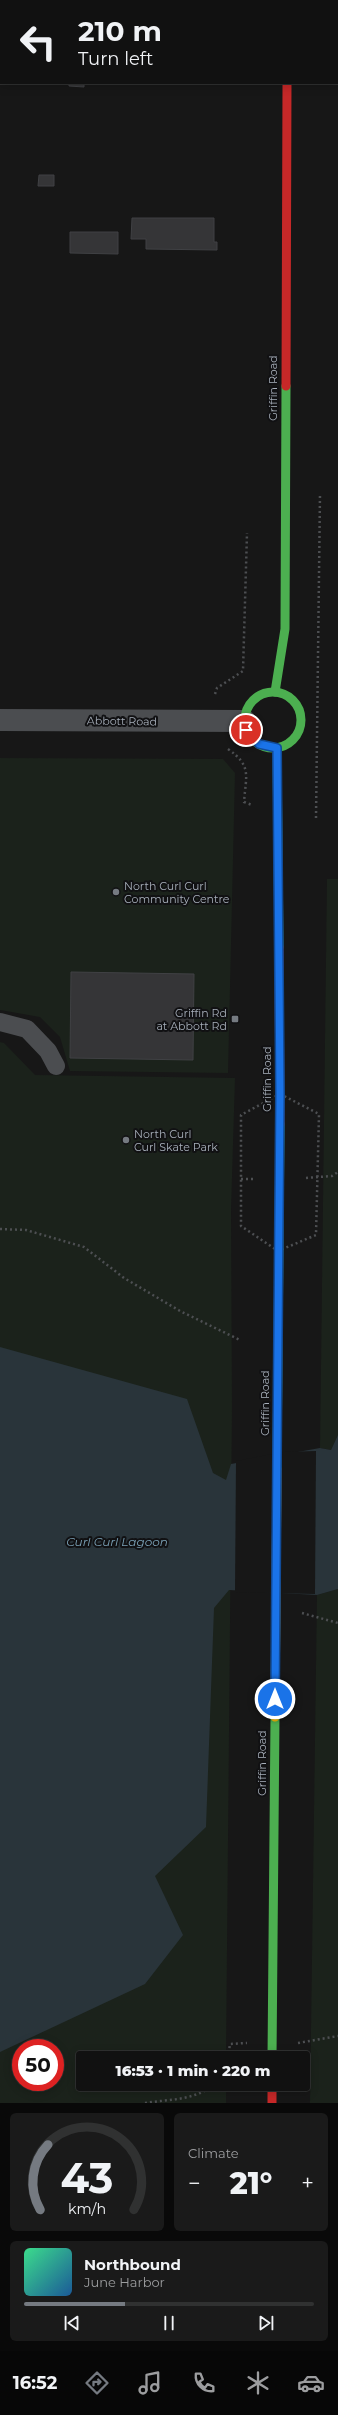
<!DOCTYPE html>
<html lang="en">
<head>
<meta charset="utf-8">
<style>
	:root { --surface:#111; --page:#1a1a1a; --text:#f1f3f6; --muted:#9c9d9f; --line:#303131; --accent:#757a81 }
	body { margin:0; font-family:Montserrat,sans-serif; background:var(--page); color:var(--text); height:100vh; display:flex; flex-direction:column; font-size:15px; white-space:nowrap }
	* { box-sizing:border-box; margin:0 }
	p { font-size:13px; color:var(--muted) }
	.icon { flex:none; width:22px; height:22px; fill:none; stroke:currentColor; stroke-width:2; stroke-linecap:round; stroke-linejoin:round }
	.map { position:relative; height:2103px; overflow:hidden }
	.sheet { display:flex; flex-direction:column; gap:10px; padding:10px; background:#090909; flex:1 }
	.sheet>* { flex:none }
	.guide { position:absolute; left:0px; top:0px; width:338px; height:84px; box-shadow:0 2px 10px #0003,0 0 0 1px var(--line); background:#111; color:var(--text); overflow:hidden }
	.speed { position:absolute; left:12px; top:2039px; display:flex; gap:8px; font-size:20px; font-weight:700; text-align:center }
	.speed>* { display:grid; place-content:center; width:52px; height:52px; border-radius:50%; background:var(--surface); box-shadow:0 2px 10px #0003,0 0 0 1px var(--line); line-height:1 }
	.speed .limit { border:6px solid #d22; background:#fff; color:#111 }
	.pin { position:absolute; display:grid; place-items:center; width:34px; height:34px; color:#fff; margin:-17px; border:2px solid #fff; border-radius:50%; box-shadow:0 1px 4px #0007 }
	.me { position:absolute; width:44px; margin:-22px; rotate:0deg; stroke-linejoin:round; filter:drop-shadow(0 0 3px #0008) }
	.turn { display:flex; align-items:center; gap:14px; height:84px; padding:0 12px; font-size:18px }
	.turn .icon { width:52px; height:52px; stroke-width:2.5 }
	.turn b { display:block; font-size:28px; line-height:34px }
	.big { font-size:30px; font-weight:800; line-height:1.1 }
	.sheet .card { flex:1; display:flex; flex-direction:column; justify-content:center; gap:6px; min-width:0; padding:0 14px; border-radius:6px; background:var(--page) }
	.sheet .dial { align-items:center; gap:0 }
	.dial svg { height:104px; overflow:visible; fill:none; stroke:var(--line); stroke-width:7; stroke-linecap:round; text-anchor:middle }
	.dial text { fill:var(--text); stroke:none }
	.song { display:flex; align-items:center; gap:12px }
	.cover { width:48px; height:48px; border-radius:6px; background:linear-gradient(135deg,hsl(150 70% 55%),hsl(210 70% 35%)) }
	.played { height:4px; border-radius:2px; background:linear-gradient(90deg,var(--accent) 35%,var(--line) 35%) }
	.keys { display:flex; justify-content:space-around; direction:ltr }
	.heat { display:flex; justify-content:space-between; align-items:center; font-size:22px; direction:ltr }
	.sheet .tiles { flex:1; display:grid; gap:10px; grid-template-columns:1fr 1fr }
	.card:last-child { grid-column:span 2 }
	.trip { position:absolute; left:76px; top:2051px; width:234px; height:40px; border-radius:4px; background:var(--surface); box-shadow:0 2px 10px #0003,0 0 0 1px var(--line); font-weight:800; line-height:40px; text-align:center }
	.dock { display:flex; height:64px; justify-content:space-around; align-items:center; background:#070707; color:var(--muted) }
	.dock .icon { width:28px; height:28px }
	.dock .current { color:var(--accent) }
	.dock b { font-size:18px; color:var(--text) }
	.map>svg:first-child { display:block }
	.green { fill:#1b221b; fill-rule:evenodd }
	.water { fill:#29343a }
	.pier { fill:#171717 }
	.building { fill:#353537; stroke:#404144 }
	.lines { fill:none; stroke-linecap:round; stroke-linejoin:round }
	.path { stroke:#4d4f52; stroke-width:2.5; stroke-dasharray:2 3; stroke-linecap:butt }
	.lane { stroke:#4b4d50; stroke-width:18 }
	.street { stroke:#4b4d50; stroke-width:22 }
	.fast { stroke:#4caf50; stroke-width:9 }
	.slow { stroke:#ffc107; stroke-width:9 }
	.jam { stroke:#c62828; stroke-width:9 }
	.route-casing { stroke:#114b97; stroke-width:10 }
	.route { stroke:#1a73e8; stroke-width:7 }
	.poi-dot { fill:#757a81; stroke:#111113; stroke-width:1.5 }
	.labels { text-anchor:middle; stroke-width:4; stroke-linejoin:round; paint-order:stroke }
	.street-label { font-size:11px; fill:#a7afba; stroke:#111113 }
	.poi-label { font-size:11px; fill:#a7afba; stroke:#111113; text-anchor:start }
	.water-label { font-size:12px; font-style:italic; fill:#7ba2b7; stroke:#111113 }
</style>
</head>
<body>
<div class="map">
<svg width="338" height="2103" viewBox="0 0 338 2103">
	<rect width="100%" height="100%" fill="#171717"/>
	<!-- green -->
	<g class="green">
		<polygon points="0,758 223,759 235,773 228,1073 70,1071 60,1037 40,1017 0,1010"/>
		<polygon points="327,879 338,879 338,1436 331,1450 320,1448"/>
		<path d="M0,1042L4,1043L35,1075L235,1078L231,1210L232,1407L226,2058H83V2084H226V2103H0ZM21,2048H55V2082H21Z"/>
		<polygon points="338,1589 338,2103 310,2103 317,1595"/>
	</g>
	<!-- water -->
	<polygon class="water" points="0,1347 187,1399 213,1473 226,1480 231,1464 320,1448 331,1450 338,1435 338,1589 317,1595 229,1590 214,1608 206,1827 155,1876 183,1935 145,1984 0,2052"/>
	<!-- pier -->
	<polygon class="pier" points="316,1451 315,1594 235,1592 236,1461 283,1452"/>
	<!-- building -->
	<g class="building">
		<polygon points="69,83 84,83 84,87 69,86"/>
		<polygon points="39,175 54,175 54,186 38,186"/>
		<polygon points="132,218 214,218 214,242 217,242 217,250 146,249 146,239 131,239"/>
		<polygon points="70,232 118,232 118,254 70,253"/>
		<polygon points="71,972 194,974 193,1060 70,1058"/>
	</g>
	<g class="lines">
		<!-- path -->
		<g class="path">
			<polyline points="215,694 217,688 243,671 247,533"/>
			<path d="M228,749C252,766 246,775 244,802L252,805"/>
			<polyline points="316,818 320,494"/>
			<polygon points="280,1094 319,1114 316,1235 278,1251 241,1226 241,1115"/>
			<polyline points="306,1178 332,1176 338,1172"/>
			<polyline points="241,1179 253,1179"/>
			<polyline points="0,1229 26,1230 84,1247 124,1278 180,1311 240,1340"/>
			<polyline points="302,1613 338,1623"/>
			<polyline points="298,2043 338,2036"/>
			<polyline points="228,2058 230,2044 247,2043"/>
			<path d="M145,2103C169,2099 195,2101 214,2084"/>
		</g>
		<!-- lane -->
		<polyline class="lane" points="0,1022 27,1029 48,1051 56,1066"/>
		<!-- street -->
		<polyline class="street" points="0,720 245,721"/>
		<!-- fast -->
		<g class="fast">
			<polyline points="287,0 287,1"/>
			<circle cx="273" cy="720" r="28"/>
			<polyline points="275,692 285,629 286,386"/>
			<polyline points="277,748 279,947"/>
			<polyline points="277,1469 280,1124"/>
			<polyline points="272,2058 275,1717"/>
		</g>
		<!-- slow -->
		<polyline class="slow" points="275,1717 277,1469"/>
		<!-- jam -->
		<g class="jam">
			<polyline points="286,386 287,83"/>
			<polyline points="279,947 280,1124"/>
			<polyline points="272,2084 272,2103"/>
		</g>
	</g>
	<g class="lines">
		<defs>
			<polyline id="route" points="246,730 259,744 277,748 280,1094 275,1699"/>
		</defs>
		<!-- route casing -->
		<use href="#route" class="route-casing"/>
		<!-- route -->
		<use href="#route" class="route"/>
	</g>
	<!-- markers -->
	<g class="poi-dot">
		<circle cx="116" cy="892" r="4"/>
		<rect x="231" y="1015" width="8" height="8" rx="2"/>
		<circle cx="126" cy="1140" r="4"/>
	</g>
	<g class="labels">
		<!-- street labels -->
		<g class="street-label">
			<text transform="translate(273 388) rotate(-90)" y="4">Griffin Road</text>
			<text transform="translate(122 721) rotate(1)" y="4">Abbott Road</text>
			<text transform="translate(267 1079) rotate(-90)" y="4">Griffin Road</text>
			<text transform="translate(265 1403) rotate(-90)" y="4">Griffin Road</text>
			<text transform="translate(262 1763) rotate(-90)" y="4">Griffin Road</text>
		</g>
		<!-- poi labels -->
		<g class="poi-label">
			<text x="124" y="890">North Curl Curl<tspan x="124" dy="13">Community Centre</tspan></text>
			<text x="227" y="1017" text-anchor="end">Griffin Rd<tspan x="227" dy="13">at Abbott Rd</tspan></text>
			<text x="134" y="1138">North Curl<tspan x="134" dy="13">Curl Skate Park</tspan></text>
		</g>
		<!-- water labels -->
		<g class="water-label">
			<text x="117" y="1546">Curl Curl Lagoon</text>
		</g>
	</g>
</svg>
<div class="speed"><div class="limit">50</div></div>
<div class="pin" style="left:246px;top:730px;background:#d93025"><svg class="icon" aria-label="arrive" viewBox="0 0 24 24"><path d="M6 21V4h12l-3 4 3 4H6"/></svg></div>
<svg class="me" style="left:275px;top:1699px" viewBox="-20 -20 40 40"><circle r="17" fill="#1a73e8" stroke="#fff" stroke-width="3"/><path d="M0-11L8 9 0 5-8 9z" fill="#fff"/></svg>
<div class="trip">16:53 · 1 min · 220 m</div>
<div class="guide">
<div class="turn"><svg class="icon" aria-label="left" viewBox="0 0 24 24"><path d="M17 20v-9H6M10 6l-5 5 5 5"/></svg><div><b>210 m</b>Turn left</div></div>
</div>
</div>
<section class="sheet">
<div class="tiles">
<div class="card dial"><svg viewBox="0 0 100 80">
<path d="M14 69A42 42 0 1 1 86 69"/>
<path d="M14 69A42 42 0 0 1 20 19" stroke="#757a81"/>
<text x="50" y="56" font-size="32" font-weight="700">43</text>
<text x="50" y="72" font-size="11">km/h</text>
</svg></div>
<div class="card"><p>Climate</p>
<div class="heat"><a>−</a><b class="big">21°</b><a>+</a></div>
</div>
<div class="card">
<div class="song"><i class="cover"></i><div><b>Northbound</b><p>June Harbor</p></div></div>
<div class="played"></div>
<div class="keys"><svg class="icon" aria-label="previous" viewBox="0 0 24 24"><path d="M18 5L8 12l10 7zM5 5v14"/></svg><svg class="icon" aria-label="pause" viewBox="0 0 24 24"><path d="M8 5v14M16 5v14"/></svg><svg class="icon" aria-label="next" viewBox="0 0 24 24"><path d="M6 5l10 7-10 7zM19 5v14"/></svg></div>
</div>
</div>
</section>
<nav class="dock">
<b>16:52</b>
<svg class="icon current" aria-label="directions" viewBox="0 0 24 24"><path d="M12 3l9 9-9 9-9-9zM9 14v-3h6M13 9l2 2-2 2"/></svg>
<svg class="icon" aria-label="music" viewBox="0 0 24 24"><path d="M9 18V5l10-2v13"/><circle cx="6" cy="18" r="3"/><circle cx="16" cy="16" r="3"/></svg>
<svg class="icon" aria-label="phone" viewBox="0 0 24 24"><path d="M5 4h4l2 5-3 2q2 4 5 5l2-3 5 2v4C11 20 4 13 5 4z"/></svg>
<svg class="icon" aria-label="climate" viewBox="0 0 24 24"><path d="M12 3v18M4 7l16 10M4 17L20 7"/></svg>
<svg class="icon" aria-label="car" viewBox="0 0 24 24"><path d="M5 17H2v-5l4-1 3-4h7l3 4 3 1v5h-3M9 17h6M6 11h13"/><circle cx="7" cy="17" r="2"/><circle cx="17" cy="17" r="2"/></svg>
</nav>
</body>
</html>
